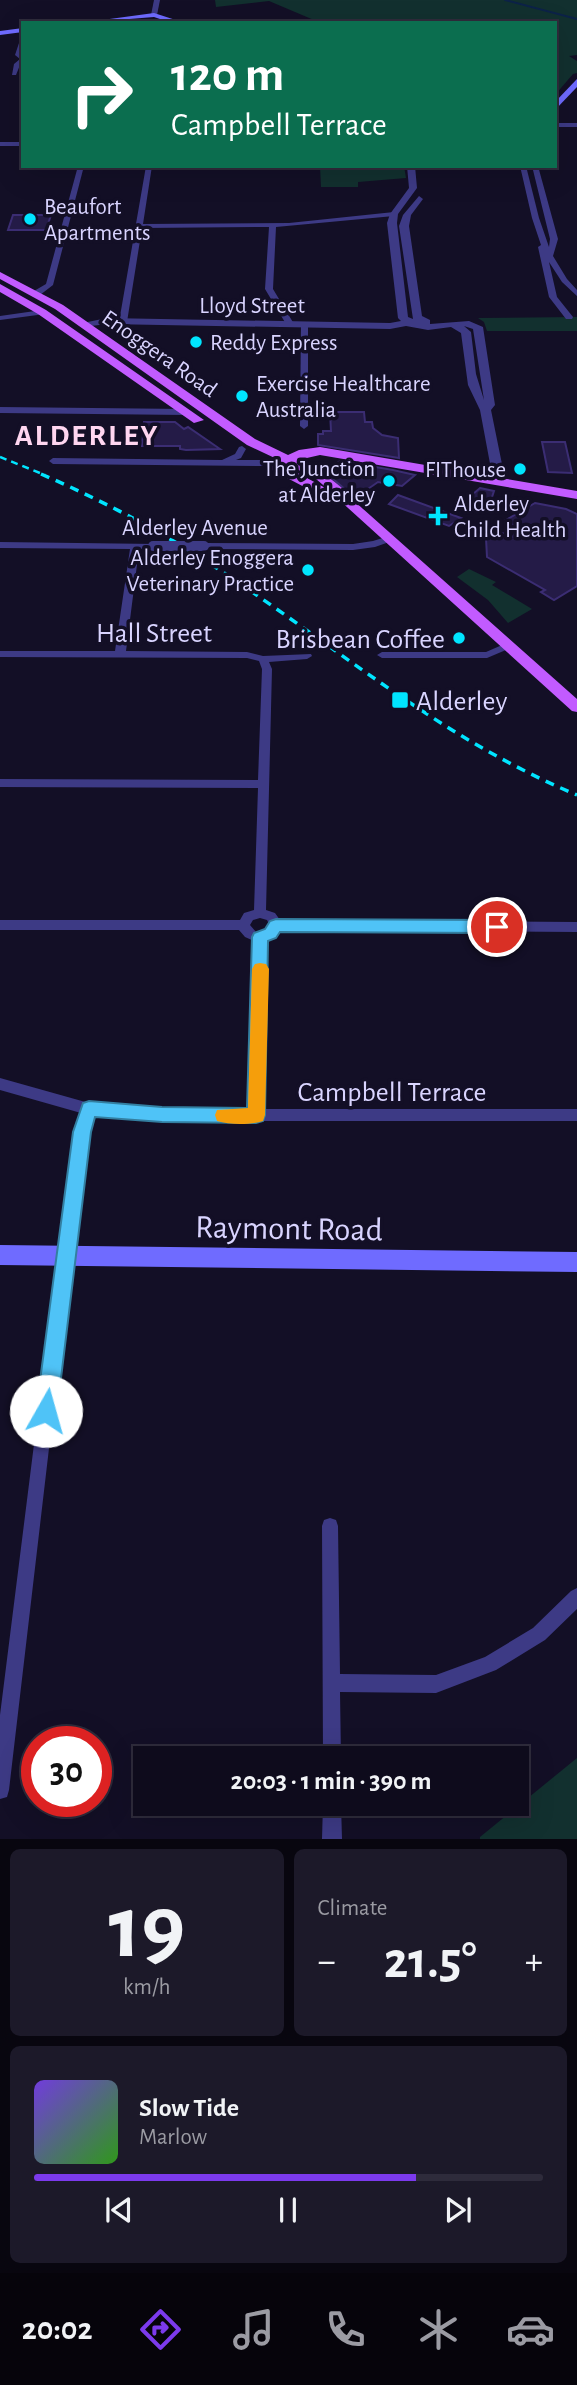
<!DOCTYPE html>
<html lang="en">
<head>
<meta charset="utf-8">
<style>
	:root { --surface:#0e0b1c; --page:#1c1929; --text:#f1f3f6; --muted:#9b9ba3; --line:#2e2b3b; --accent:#7c3aed }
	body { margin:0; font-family:"Alegreya Sans",sans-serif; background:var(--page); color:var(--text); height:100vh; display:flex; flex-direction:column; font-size:26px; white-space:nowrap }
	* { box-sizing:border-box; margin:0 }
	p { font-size:23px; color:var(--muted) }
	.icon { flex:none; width:38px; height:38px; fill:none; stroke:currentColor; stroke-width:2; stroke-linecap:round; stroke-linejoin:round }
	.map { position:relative; height:1839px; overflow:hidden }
	.details { display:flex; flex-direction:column; gap:10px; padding:10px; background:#08060f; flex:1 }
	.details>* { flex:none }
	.banner { position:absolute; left:21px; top:21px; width:536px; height:147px; border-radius:0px; box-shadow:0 7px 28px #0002,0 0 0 2px var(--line); background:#0b6e4f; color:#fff; overflow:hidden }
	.speed { position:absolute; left:21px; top:1726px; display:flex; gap:14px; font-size:35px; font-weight:700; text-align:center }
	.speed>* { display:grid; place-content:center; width:91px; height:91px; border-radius:50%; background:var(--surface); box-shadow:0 7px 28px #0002,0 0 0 2px var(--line); line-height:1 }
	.speed .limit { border:10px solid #d22; background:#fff; color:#111 }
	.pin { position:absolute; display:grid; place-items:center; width:60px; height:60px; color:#fff; margin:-30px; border:4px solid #fff; border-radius:50%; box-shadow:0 2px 7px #0007 }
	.me { position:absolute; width:77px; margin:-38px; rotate:7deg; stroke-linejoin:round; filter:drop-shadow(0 0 5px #0008) }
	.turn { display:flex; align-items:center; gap:24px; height:147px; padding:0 35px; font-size:32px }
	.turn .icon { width:91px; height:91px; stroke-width:2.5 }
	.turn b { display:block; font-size:49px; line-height:60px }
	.big { font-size:52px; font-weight:700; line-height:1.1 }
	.details .tile { flex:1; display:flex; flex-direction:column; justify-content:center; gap:10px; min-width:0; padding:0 24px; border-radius:10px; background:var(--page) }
	.details .dial { align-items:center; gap:0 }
	.dial b { font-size:91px; line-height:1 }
	.song { display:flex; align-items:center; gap:21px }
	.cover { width:84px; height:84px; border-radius:10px; background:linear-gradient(135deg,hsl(260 70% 55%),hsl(110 70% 35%)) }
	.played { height:7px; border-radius:4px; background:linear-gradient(90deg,var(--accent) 75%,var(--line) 75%) }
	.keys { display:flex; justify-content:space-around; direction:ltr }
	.heat { display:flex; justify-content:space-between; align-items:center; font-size:38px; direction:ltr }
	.details .tiles { flex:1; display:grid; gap:10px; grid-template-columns:1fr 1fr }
	.tile:last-child { grid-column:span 2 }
	.trip { position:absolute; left:133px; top:1746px; width:396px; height:70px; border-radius:0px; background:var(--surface); box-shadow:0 7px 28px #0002,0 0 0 2px var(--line); font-weight:700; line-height:70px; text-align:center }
	.dock { display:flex; height:112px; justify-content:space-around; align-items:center; background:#06040b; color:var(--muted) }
	.dock .icon { width:49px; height:49px }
	.dock .current { color:var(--accent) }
	.dock b { font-size:32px; color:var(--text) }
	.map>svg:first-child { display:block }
	.green { fill:#12302f }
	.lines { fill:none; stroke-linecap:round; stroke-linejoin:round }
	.stream { stroke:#0c2248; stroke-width:2 }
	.building { fill:#241b47; stroke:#3b2d73; stroke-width:2 }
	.minor { fill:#3d3a85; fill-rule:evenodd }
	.tertiary { fill:#3d3a85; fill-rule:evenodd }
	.secondary { fill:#6f6bff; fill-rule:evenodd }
	.primary { fill:#c25bff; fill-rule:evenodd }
	.rail-far1 { stroke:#00e5ff; stroke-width:2.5; stroke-dasharray:7 5; stroke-linecap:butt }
	.rail { stroke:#00e5ff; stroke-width:3.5; stroke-dasharray:9 7; stroke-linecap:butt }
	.minor-bridge { stroke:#3d3a85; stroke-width:10 }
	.route { fill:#4fc3f7; stroke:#337fa1; stroke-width:2 }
	.slow { fill:#f59e0b }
	.poi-dot { fill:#00e5ff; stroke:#130f26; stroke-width:2.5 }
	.labels { text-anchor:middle; stroke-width:7; stroke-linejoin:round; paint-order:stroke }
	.far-poi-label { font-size:23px; fill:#d9d4ff; stroke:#130f26; text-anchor:start }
	.far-street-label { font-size:23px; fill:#d9d4ff; stroke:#130f26 }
	.street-label { font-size:28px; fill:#d9d4ff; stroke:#130f26 }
	.poi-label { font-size:28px; fill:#d9d4ff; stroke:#130f26; text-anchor:end }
	.far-district-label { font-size:30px; font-weight:bold; letter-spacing:2px; fill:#ffd6f0; stroke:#130f26 }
	.near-street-label { font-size:33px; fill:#d9d4ff; stroke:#130f26 }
</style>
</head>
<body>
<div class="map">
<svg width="577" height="1839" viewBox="0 0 577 1839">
	<rect width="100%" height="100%" fill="#130f26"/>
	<!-- green -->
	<g class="green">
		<polygon points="215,0 577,0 577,55 569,56 577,61 577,73 573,74 555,95 555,23 321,23 269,1 216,7"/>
		<polygon points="320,166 404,166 406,178 358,182 358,187 321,187"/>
		<polygon points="577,317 577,331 487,331 484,322 478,318"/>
		<polygon points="469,569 496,582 492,585 532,609 508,623 488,600 457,577"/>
		<polygon points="577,1758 577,1839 480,1839 480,1837"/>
	</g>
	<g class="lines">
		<!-- stream -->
		<polyline class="stream" points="505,0 577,19"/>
	</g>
	<!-- building -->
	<g class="building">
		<polygon points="13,215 51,215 46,230 8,230"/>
		<polygon points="330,412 364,412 365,422 372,422 373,428 382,435 398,438 399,458 318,445 318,434 323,434 323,431 331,431"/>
		<polygon points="144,422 175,422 184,429 188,427 220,449 186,450 180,449 180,446 142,446"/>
		<polygon points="542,442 565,442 572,473 548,472"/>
		<polygon points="340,461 393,470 415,475 402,486 378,482 355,498 325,472"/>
		<polygon points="480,488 494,491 491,500 478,507 466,500"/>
		<polygon points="398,495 461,518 449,526 389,504"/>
		<polygon points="535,503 566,509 577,514 577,586 554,600 541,592 545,590 487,557 486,538 497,531 513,537 517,528 506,520"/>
	</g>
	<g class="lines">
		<!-- minor -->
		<g class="minor">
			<polygon points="154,0 160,0 157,15 154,17 151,15"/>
			<polygon points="23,38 21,55 23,63 20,65 16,75 12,75 14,64 20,59 15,55 20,40"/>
			<rect x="0" y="142" width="23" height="4"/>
			<polygon points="78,166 84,166 53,285 40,295 34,295 34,291 46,284"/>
			<polygon points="146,166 152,166 143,224 289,223 394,212 397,214 394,216 276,227 273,289 294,324 290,326 286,324 265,289 269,227 142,228 127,322 123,324 119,322"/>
			<polygon points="520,166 526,166 539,218 549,247 550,239 532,166 538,166 558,239 553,256 567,279 577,290 577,296 562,282 549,262 557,297 573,317 572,319 566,319 549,297 538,247 541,245 532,218"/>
			<polygon points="42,310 46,312 45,314 0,320 0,316"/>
			<polygon points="301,322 308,324 308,426 304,429 300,426"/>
			<polygon points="0,407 186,409 190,412 186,415 0,413"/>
			<polygon points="242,446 246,449 241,458 236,460 267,460 271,463 267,466 53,464 49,461 53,458 222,460 235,454 239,447"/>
			<polygon points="389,536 392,537 392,541 375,547 353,550 204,549 199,546 204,543 353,544 373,541"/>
			<path d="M0,542L156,544V548L139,549L126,651L247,652L263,656L311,654L312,656L307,659L269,662L272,669L266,910L275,913L280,920L577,922V932L279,930L270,939L266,941L263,1109H577V1121H162L94,1115L89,1132L70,1269L9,1790L7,1797L0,1799V1715L56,1269L75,1132L81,1113L0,1090V1078L89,1103L162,1109H249L254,941L245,937L239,930H0V920H240L244,913L254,910L258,788L0,787V779L258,780L262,669L259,661L247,658L0,657V651H115L130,549L0,548ZM260,918L267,920L269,924L262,932H256L250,925L253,920Z"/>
			<polygon points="509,642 513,643 513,647 487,658 382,658 377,655 382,652 486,652"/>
			<polygon points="330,1518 336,1520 338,1526 340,1674 436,1675 485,1657 533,1628 571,1591 577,1588 577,1609 545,1640 496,1670 436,1693 340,1692 341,1759 323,1759 322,1526 324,1520"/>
			<polygon points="323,1804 341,1804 342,1839 322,1839"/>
		</g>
		<!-- tertiary -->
		<g class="tertiary">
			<rect x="555" y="123" width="22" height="4"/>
			<path d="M407,166H415L417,188L398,214L397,223L408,317L413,319L399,226L403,215L419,196L423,199L411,215L409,226L422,316L430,320V324L469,321L483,327L495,405L491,410L503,469L499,484L489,482L491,469L480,410L468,385L461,333L451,327L428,330L406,326L390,329L107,324L83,327L78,324L107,318L390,323L401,321L398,318L387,223L390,214L409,188ZM464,326L473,329L484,400L476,374L471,332Z"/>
		</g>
		<!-- secondary -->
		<g class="secondary">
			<polygon points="154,13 185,23 172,23 154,17 80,23"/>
			<polygon points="23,28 23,32 0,35 0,31"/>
			<polygon points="577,79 577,87 555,110 555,102"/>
			<polygon points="0,1245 577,1252 577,1272 0,1265"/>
		</g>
		<!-- primary -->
		<g class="primary">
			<path d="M0,272L63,305L255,439L288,455L299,450L320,447L577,491V499L320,455L298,460C320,471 338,481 353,500L577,699V712L572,711L337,498L327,499L272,470V464L279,460L247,445L55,309L0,279ZM289,465L316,479L329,490L285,466Z"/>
			<polygon points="0,284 46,310 204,420 194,423 38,314 0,292"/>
		</g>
		<!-- rail-far1 -->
		<polyline class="rail-far1" points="0,457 45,475"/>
		<!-- rail -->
		<path class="rail" d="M41,474C106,502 168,535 227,575C346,654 443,739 577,795"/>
		<!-- minor-bridge -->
		<polyline class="minor-bridge" points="153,546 204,546"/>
	</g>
	<!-- route -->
	<polygon class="route" points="276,919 497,920 505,927 497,933 280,932 276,938 268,941 265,1115 263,1121 256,1123 162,1122 95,1117 91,1132 57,1411 54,1418 46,1421 39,1418 36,1411 73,1132 83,1103 89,1101 162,1107 247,1108 252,937 254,933 265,929 270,921"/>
	<!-- slow -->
	<path class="slow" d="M260,963L266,964L269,969L265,1115L263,1121C250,1125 230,1125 217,1121L215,1115L217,1110L248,1108L252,969L255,964Z"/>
	<!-- markers -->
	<g class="poi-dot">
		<circle cx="30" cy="219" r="7"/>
		<circle cx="196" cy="342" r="7"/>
		<circle cx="242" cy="396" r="7"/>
		<circle cx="520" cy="469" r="7"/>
		<circle cx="389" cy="481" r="7"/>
		<path d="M434.5 505.5h7v7h7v7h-7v7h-7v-7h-7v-7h7z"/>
		<circle cx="308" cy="570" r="7"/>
		<circle cx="459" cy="638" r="7"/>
		<rect x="391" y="691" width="18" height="18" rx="3.5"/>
	</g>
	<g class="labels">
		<!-- far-poi labels -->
		<g class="far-poi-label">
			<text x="44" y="214">Beaufort<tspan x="44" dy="26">Apartments</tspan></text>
			<text x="210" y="350">Reddy Express</text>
			<text x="256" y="391">Exercise Healthcare<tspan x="256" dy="26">Australia</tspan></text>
			<text x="375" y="476" text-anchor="end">The Junction<tspan x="375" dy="26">at Alderley</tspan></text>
			<text x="506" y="477" text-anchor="end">FIThouse</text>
			<text x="454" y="511">Alderley<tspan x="454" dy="26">Child Health</tspan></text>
			<text x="294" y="565" text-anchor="end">Alderley Enoggera<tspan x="294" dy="26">Veterinary Practice</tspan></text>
		</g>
		<!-- far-street labels -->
		<g class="far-street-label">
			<text x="252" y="313">Lloyd Street</text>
			<text transform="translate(160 353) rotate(35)" y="8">Enoggera Road</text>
			<text x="195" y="535">Alderley Avenue</text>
		</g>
		<!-- street labels -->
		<g class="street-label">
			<text x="154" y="642">Hall Street</text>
			<text x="392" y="1101">Campbell Terrace</text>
		</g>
		<!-- poi labels -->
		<g class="poi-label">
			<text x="445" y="648">Brisbean Coffee</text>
			<text x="416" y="710" text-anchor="start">Alderley</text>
		</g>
		<!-- far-district labels -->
		<g class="far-district-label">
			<text x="87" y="445">ALDERLEY</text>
		</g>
		<!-- near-street labels -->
		<g class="near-street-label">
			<text transform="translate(289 1227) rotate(1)" y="12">Raymont Road</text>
		</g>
	</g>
</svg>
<div class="speed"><div class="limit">30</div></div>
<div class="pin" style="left:497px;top:927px;background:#d93025"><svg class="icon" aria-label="arrive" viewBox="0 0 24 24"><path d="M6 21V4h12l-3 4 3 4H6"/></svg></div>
<svg class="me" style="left:46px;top:1411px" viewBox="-20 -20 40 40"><circle r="19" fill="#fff"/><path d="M0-13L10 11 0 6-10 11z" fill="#4fc3f7"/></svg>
<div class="trip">20:03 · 1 min · 390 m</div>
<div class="banner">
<div class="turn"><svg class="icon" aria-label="right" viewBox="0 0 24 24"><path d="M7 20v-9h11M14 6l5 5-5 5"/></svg><div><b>120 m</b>Campbell Terrace</div></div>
</div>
</div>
<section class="details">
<div class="tiles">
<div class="tile dial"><b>19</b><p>km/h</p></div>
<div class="tile"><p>Climate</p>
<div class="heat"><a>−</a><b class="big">21.5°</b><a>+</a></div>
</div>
<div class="tile">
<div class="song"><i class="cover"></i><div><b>Slow Tide</b><p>Marlow</p></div></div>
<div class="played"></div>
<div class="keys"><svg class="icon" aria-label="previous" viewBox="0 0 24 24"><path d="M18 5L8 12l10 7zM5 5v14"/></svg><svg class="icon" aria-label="pause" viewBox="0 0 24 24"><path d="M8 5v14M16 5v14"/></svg><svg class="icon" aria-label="next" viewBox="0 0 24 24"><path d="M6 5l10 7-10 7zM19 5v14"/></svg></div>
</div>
</div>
</section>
<nav class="dock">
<b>20:02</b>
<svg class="icon current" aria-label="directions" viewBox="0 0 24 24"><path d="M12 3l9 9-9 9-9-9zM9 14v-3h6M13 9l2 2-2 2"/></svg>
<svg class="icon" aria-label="music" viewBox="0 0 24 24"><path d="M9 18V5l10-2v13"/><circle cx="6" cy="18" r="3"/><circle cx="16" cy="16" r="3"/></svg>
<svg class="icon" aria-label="phone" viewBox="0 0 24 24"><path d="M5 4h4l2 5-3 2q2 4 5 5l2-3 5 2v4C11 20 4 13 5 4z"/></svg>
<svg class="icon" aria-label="climate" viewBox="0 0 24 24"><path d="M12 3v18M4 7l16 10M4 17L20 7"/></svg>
<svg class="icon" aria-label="car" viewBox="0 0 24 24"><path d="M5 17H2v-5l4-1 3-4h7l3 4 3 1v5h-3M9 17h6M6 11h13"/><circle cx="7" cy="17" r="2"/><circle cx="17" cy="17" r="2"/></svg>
</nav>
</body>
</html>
